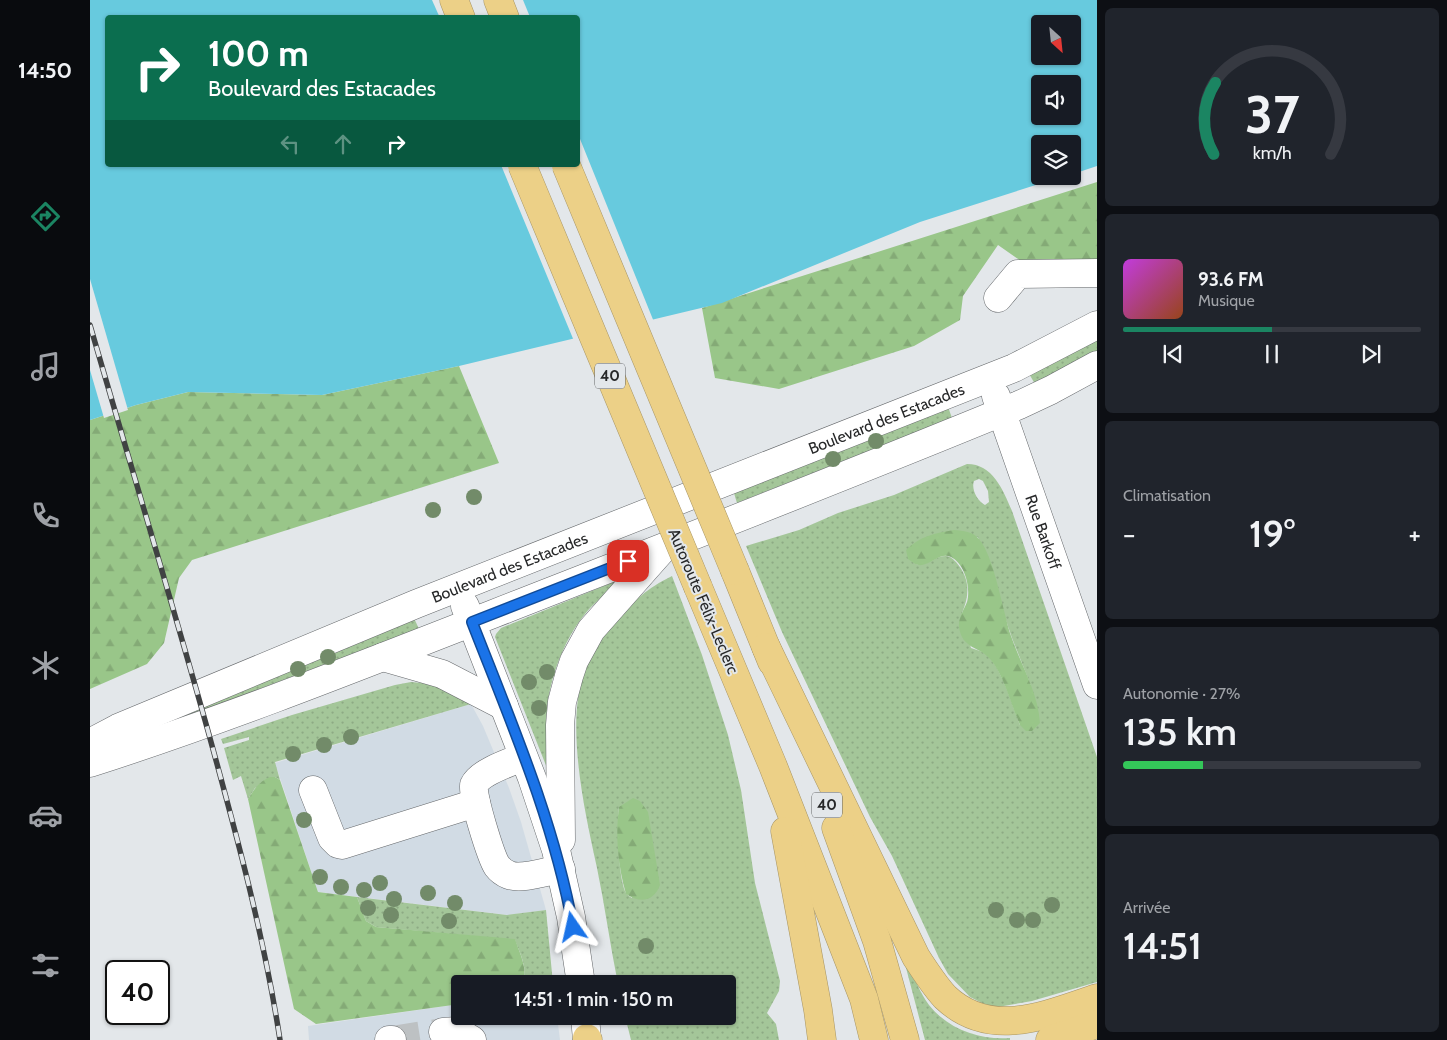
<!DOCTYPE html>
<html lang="fr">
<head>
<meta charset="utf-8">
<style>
	:root { --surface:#171b24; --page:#20242c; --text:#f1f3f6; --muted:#9ea1a6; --line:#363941; --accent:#1b8562 }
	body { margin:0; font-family:Cabin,sans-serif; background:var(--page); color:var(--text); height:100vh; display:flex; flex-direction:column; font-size:19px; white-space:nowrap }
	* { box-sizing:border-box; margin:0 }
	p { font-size:16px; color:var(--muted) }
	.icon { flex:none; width:28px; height:28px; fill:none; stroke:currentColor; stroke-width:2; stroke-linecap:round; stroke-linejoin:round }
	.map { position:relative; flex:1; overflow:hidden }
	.panel { display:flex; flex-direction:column; gap:8px; padding:8px; background:#0d0f14; width:350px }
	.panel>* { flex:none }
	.banner { position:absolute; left:15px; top:15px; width:475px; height:152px; border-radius:5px; box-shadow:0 1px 4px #0004; background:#0b6e4f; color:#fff; overflow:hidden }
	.needle { width:32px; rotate:153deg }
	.controls { position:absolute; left:941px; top:15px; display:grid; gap:10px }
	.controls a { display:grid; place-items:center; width:50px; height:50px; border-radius:5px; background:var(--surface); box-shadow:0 1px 4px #0004; font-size:25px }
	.speed { position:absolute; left:15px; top:960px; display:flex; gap:10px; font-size:25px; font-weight:700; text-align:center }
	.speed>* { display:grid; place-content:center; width:65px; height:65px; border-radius:50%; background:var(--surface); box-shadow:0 1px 4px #0004; line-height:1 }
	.speed .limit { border:2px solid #111; border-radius:8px; background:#fff; color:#111 }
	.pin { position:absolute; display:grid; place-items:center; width:42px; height:42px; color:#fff; margin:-21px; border-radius:10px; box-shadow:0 2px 8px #0006 }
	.me { position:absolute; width:55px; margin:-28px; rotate:349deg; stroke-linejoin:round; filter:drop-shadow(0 0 4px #0008) }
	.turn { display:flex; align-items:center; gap:18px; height:105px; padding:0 20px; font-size:22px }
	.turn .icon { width:65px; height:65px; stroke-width:2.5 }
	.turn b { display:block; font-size:35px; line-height:42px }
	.lanes { display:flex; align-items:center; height:48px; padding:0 20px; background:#0003; justify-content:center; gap:25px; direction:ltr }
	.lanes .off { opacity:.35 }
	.big { font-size:38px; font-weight:600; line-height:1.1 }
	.panel .tile { flex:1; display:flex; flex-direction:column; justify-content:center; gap:8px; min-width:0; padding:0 18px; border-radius:8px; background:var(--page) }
	.panel .dial { align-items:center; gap:0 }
	.dial svg { height:130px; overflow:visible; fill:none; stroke:var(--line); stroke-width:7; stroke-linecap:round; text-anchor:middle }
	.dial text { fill:var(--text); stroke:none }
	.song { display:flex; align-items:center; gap:15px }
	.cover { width:60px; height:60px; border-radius:8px; background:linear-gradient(135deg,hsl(290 70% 55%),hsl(20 70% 35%)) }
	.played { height:5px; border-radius:2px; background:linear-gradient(90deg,var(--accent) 50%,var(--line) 50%) }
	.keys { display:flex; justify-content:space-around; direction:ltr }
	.heat { display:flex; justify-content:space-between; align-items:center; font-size:28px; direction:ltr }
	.charge { height:8px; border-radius:4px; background:linear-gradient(90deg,#34c759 27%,var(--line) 0) }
	.trip { position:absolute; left:361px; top:975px; width:285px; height:50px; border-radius:5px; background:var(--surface); box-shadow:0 1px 4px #0004; font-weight:600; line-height:50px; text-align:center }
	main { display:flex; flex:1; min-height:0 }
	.tab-bar { display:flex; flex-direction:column; width:90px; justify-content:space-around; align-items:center; background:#090b0e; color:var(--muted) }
	.tab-bar .icon { width:35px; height:35px }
	.tab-bar .selected { color:var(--accent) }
	.tab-bar b { font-size:22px; color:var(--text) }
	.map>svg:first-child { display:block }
	.built { fill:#d1dbe4 }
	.grass { fill:url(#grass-dots); fill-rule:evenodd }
	.forest { fill:url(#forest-firs) }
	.water { fill:#67cade; fill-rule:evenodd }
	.pier { fill:#e3e7ea }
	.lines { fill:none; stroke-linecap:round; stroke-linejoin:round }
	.minor-tunnel { stroke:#bdc1c3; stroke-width:28; stroke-dasharray:28 14; stroke-linecap:butt }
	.minor-casing { stroke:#65686b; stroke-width:29 }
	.highway-casing { stroke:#a79566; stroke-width:29 }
	.minor { stroke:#fff; stroke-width:28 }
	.highway { stroke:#ecd087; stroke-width:28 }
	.rail-casing { stroke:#404243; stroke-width:5.5 }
	.rail { stroke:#e3e7ea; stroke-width:4; stroke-dasharray:11; stroke-linecap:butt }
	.highway-bridge-casing { stroke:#a79566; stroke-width:29; stroke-linecap:butt }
	.highway-bridge { stroke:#ecd087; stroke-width:28 }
	.tree { fill:#728b69 }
	.route-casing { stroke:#114b97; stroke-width:12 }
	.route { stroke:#1a73e8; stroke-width:9 }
	.labels { text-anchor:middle; stroke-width:4; stroke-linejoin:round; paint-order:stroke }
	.shield { fill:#e3e7ea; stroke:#5f6163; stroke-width:1 }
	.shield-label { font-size:15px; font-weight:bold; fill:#272829 }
	.street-label { font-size:16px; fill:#272829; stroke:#e3e7ea }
</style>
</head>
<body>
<main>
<nav class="tab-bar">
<b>14:50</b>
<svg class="icon selected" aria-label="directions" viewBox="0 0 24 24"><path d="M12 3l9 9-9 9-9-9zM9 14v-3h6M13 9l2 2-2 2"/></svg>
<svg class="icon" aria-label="music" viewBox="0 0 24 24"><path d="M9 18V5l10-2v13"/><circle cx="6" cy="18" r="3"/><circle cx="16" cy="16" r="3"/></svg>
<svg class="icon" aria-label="phone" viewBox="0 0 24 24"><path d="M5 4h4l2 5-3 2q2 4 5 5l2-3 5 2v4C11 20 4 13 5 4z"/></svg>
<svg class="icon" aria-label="climate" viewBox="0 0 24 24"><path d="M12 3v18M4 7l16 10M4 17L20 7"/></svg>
<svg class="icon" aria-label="car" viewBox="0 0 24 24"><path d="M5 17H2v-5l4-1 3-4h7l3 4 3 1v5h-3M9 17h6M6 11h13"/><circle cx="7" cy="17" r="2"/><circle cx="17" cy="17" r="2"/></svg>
<svg class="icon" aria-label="filters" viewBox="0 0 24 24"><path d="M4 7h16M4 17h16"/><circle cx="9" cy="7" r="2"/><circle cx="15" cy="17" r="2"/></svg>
</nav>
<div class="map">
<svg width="1007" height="1040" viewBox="0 0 1007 1040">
	<defs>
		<pattern id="grass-dots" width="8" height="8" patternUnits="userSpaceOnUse" patternTransform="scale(1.25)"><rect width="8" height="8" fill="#a4c699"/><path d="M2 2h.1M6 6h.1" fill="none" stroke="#8daa84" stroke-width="1.8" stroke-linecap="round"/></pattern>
		<pattern id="forest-firs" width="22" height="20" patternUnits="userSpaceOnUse" patternTransform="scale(1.25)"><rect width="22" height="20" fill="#99c689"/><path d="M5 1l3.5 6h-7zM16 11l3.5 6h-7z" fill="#84aa76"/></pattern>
	</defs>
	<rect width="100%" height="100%" fill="#e3e7ea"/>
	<!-- built -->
	<g class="built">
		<polygon points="381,704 393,726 419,788 431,822 456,910 418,915 228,892 185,763"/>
		<polygon points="370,1004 370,1016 467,1016 470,1040 219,1040 218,1026"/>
	</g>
	<!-- grass -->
	<g class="grass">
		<polygon points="1007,336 1007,351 945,384 938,372"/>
		<polygon points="857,404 862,418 647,503 643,490"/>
		<path d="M877,464C903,464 913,490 922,511L1007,757V982L942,1001L902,1008L880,997L858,974L849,958L802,856L780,817L692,632L656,546L709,530L748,513L804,495ZM889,479L893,481L898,491L899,502L895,505C887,501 881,489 884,481ZM888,537L922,638L941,686L930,725C922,706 911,663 893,652C889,651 885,649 881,648L872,613C880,594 880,578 866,562C863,559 860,556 856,556C845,556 837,566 826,564Z"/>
		<path d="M582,576L612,655L638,735L651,790L665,883L690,981L689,991L677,1013L686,1024L689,1040H541L535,1016H638V984H528C520,945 515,906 507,868C495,813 473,718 497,665C504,649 515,634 526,621C546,599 556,589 582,576ZM529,807L542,898C539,896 537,895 536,893C528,878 527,824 529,807Z"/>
		<path d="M526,581L527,585C518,592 509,599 501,607C476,634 460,675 457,711C455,730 457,749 457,768L405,637L406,634L411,628Z"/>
		<polygon points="323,616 329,629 34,740"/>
		<path d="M321,682C343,683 364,691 381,704L185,762L190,780L185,777L165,788L158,799L151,776L143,780L134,748L159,740V737L133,744L131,739L202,715L305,685Z"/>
		<path d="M267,897L417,915L456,910L463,984H432C439,969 430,954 425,940L286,927L276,921Z"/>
		<path d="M818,963C824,977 830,993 839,1005C859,1030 890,1040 920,1038V1040H835L815,964Z"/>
	</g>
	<!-- forest -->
	<g class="forest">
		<polygon points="1007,182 1007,265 938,266 908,245 873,296 870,320 824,346 689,389 625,378 612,308"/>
		<polygon points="369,366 409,463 102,560 89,578 74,643 57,664 0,689 0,420 46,405 98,392 232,395"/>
		<path d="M864,530C874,531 882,531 889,539C904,556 913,612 921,636C931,665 948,692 950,723L942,731H936L930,725C921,705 914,675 900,659C889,646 872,649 869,627C868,618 874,610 877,602C881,588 875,564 861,557C851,552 841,564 832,565C827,566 822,562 818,559L816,550C830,536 845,533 864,530Z"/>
		<path d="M180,777H185L190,780L228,892L267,897L276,921L286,927L425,939C430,954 438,968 433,983L370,984V1004L226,1024L204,1009L158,799C164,789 169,782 180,777Z"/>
		<path d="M543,798L550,801L558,812L570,885C564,901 551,904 536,894C528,867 525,835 529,807Z"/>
	</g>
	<!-- water -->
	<path class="water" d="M0,0H1007V166L983,174L982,144H950V176H974L830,222L632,303L369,366L232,395L98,392L46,405L0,420ZM18,18H488V165H18ZM950,24H982V56H950ZM950,84H982V116H950Z"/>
	<!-- pier -->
	<g class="pier">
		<polygon points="342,0 433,0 440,17 350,18"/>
		<polygon points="488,134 564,322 484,341 411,165 488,165"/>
		<polygon points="0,279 38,410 14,418 0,370"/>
	</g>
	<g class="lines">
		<!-- minor-tunnel -->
		<polyline class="minor-tunnel" points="302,1040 353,1032"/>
		<defs>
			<g id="minor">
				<polyline points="908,298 928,274 1007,273"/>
				<path id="s1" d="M906,396L1007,685"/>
				<polyline points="375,606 442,778 466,850 481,917 491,984"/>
				<polyline points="293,657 352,674 414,706"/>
				<path id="s2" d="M0,743L28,728L326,604L924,368L1007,325"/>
				<path d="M433,757C421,762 390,772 384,785C381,793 401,857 407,866C410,870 414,873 419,875C431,880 458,871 471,869"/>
				<path d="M0,763C137,719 270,666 403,614C579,545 755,477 929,405L961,390L1007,365"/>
				<polyline points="223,790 242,838 248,844 252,845 386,803"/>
				<polyline points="471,840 470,725 472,702 479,676 484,661 501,630 571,551"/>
				<polyline points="495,1016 497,1040"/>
				<polyline points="353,1032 367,1031 382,1040"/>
				<polyline points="299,1040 302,1040"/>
			</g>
			<g id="highway">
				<polyline points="364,0 371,18"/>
				<polyline points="408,0 415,18"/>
				<polyline points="645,571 682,662"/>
				<polyline points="608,587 683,766 774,999 784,1040"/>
				<path d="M676,647L826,957C835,971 844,985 855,997C900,1040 956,1015 1007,998"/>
				<polyline points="746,828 787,941 815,1040"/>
				<polyline points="695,831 728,1010 732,1040"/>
				<polyline points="497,1038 498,1040"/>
				<polyline points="960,1040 1007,1024"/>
			</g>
		</defs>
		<!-- minor casing -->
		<use href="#minor" class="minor-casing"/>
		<!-- highway casing -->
		<use href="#highway" class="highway-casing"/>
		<!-- minor -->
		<use href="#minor" class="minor"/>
		<!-- highway -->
		<use href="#highway" class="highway"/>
		<defs>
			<path id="rail" d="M0,325C39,460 80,595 118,731C146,833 174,935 190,1040"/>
		</defs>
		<!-- rail casing -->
		<use href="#rail" class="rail-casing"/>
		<!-- rail -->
		<use href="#rail" class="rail"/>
		<defs>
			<g id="highway-bridge">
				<polyline points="432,165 608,587"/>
				<polyline points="476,165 645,571"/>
			</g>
		</defs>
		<!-- highway-bridge casing -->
		<use href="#highway-bridge" class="highway-bridge-casing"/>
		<!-- highway-bridge -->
		<use href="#highway-bridge" class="highway-bridge"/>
	</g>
	<!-- trees -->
	<g class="tree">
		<circle cx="786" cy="441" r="8"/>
		<circle cx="743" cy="459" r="8"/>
		<circle cx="384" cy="497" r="8"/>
		<circle cx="343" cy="510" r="8"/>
		<circle cx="238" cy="657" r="8"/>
		<circle cx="208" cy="669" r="8"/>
		<circle cx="457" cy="672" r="8"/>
		<circle cx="439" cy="682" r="8"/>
		<circle cx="449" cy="708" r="8"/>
		<circle cx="261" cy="737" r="8"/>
		<circle cx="234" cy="745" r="8"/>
		<circle cx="203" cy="754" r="8"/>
		<circle cx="214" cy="820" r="8"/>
		<circle cx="230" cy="877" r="8"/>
		<circle cx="290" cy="883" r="8"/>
		<circle cx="251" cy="887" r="8"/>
		<circle cx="274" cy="890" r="8"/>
		<circle cx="338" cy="893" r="8"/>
		<circle cx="304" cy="899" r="8"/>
		<circle cx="365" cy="903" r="8"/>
		<circle cx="962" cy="905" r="8"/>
		<circle cx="278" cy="908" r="8"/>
		<circle cx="906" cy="910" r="8"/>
		<circle cx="301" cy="915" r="8"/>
		<circle cx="927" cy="920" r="8"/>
		<circle cx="943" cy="920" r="8"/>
		<circle cx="359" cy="921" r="8"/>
		<circle cx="556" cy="946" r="8"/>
	</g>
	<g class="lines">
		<defs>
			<path id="route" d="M483,927C464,821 421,722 382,622L538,561"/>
		</defs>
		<!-- route casing -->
		<use href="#route" class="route-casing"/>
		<!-- route -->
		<use href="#route" class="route"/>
	</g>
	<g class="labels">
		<!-- shield labels -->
		<g class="shield">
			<rect x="505" y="363.5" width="30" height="25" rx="4"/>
			<rect x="722" y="792.5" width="30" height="25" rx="4"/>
		</g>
		<g class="shield-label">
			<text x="520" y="381">40</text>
			<text x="737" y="810">40</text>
		</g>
		<!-- street labels -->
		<g class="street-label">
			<text dy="6" stroke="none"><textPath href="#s2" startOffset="860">Boulevard des Estacades</textPath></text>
			<text dy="6" stroke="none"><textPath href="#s1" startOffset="144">Rue Barkoff</textPath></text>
			<text dy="6" stroke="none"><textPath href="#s2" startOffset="455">Boulevard des Estacades</textPath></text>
			<text transform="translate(614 601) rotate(67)" y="6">Autoroute Félix-Leclerc</text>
		</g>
	</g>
</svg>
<div class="controls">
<a><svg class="needle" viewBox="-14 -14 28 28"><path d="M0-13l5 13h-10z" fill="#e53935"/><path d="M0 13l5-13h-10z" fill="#9ea1a6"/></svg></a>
<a><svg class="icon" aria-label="sound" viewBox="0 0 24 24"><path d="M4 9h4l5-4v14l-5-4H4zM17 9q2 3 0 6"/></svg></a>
<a><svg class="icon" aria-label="layers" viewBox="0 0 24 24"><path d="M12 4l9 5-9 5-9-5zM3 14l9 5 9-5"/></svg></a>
</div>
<div class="speed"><div class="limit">40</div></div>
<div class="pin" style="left:538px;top:561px;background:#d93025"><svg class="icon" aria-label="arrive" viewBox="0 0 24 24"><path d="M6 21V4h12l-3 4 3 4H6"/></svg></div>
<svg class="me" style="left:483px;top:927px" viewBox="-20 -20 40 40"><path d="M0-17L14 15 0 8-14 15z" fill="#1a73e8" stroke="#fff" stroke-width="4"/></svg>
<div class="trip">14:51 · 1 min · 150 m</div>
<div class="banner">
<div class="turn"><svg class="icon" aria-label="right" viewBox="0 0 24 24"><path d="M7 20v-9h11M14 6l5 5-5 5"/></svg><div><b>100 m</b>Boulevard des Estacades</div></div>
<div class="lanes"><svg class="icon off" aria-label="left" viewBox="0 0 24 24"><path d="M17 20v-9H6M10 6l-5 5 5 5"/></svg><svg class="icon off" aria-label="ahead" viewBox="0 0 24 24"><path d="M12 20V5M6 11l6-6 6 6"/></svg><svg class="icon" aria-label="right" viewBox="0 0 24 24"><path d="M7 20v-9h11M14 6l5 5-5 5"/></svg></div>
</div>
</div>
<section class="panel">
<div class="tile dial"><svg viewBox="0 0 100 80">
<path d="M14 69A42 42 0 1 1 86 69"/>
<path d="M14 69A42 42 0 0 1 15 25" stroke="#1b8562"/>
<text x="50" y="56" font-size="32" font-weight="700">37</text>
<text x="50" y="72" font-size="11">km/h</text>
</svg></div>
<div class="tile">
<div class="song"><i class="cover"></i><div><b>93.6 FM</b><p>Musique</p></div></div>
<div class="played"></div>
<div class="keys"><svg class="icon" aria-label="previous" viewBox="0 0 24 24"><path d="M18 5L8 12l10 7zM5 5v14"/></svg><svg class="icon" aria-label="pause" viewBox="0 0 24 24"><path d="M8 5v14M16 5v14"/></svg><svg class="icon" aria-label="next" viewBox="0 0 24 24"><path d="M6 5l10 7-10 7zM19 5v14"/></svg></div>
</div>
<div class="tile"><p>Climatisation</p>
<div class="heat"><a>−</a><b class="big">19°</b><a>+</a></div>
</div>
<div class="tile"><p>Autonomie · 27%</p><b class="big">135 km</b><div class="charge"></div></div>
<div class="tile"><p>Arrivée</p><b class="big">14:51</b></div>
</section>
</main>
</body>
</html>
